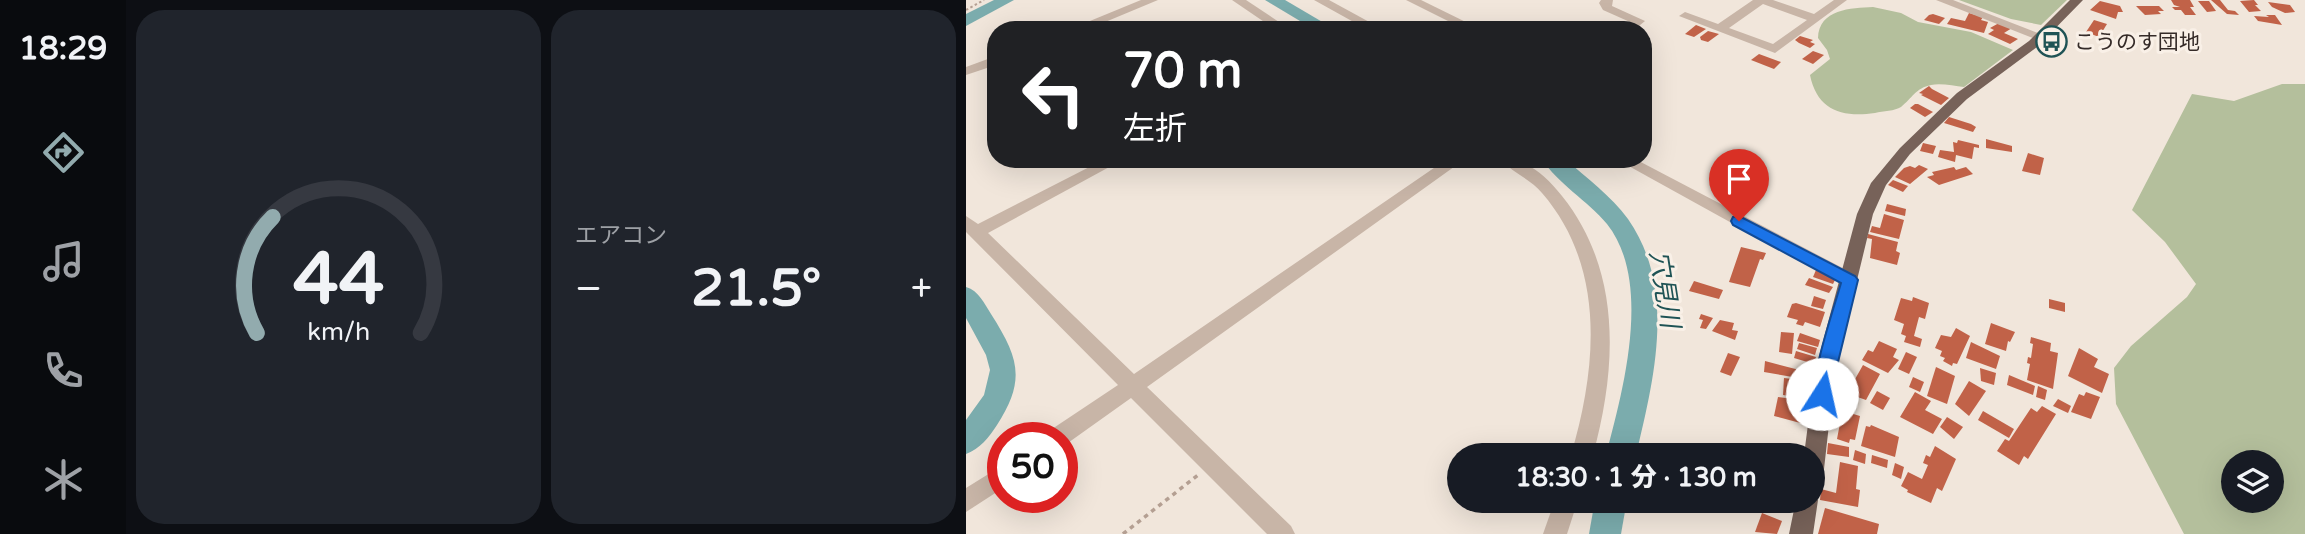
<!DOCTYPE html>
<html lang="ja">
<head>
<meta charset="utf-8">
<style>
	:root { --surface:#171b24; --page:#20242c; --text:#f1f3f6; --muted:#9ea1a6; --line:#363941; --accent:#92abae }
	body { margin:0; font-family:"Varela Round","Noto Sans JP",sans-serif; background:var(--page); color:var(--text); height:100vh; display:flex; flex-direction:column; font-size:26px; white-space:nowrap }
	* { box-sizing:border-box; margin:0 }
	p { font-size:23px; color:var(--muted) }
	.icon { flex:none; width:38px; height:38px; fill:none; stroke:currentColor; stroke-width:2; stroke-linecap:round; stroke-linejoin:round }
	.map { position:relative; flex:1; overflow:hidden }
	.details { display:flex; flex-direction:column; gap:10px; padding:10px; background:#0d0f14; width:840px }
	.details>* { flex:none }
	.hud { position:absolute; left:21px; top:21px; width:665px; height:147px; border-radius:28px; box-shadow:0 7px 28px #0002; background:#202124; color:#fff; overflow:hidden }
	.fabs { position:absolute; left:1255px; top:450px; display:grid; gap:14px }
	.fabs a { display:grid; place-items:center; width:63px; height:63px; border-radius:50%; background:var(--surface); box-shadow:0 7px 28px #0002; font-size:35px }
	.speed { position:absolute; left:21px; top:422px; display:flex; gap:14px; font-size:35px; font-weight:700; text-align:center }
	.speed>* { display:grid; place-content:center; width:91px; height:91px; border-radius:50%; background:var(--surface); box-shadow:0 7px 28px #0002; line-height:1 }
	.speed .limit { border:10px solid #d22; background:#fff; color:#111 }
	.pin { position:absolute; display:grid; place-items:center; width:60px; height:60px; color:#fff; margin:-72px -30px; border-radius:50% 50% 50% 0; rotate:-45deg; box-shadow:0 0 7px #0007 }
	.pin .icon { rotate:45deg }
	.me { position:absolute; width:77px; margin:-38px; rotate:10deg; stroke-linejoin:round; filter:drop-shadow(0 0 5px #0008) }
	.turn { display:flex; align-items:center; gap:24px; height:147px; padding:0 21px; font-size:32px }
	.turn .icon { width:91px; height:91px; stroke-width:2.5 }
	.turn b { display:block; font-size:49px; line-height:60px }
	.big { font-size:52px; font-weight:800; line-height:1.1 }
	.details .card { flex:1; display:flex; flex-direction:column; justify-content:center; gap:10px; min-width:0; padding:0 24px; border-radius:28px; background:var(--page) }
	.details .dial { align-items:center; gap:0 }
	.dial svg { height:182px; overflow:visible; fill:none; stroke:var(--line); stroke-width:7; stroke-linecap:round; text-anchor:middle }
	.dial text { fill:var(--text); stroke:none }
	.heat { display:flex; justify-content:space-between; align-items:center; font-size:38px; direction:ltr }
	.details .tiles { flex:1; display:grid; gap:10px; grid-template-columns:repeat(2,1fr) }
	.trip { position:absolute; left:481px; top:443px; width:378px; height:70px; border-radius:35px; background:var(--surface); box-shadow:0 7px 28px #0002; font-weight:800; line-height:70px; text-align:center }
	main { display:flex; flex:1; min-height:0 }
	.menu { display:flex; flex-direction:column; width:126px; justify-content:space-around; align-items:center; background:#090b0e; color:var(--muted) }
	.menu .icon { width:49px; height:49px }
	.menu .current { color:var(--accent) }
	.menu b { font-size:32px; color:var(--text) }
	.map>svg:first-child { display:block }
	.green { fill:#b4bf9c; fill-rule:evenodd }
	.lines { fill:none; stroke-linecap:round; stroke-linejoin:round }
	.river { fill:#7bacad; fill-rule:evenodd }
	.building { fill:#c16248 }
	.path-far1 { stroke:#b49f92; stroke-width:2; stroke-dasharray:2.5 2.5; stroke-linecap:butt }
	.path { stroke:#b49f92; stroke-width:3.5; stroke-dasharray:4.5 4.5; stroke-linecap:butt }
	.minor { fill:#c8b5a7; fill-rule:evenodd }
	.major { fill:#776259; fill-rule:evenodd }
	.route { fill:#1a73e8; stroke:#114b97; stroke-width:2 }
	.labels { text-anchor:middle; stroke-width:6; stroke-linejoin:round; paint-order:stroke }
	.far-poi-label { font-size:21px; fill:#352b28; stroke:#f9f0e7; text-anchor:start }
	.water-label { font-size:26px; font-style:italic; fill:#1f5355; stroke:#f9f0e7 }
</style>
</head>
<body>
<main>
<nav class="menu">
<b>18:29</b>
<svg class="icon current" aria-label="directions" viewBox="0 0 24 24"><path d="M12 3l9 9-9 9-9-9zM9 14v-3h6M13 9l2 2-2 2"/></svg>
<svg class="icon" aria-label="music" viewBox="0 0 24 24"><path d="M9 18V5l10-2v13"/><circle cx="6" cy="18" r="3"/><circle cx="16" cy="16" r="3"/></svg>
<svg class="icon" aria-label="phone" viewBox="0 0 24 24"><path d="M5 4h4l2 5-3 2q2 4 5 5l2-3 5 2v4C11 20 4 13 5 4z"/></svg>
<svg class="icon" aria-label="climate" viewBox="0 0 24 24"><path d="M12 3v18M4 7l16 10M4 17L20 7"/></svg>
</nav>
<section class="details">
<div class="tiles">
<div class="card dial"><svg viewBox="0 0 100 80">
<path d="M14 69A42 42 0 1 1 86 69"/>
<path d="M14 69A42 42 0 0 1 21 18" stroke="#92abae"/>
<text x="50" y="56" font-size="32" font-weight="700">44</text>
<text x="50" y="72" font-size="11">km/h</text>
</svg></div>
<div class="card"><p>エアコン</p>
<div class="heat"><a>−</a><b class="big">21.5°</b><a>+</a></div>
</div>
</div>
</section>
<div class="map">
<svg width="1339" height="534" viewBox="0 0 1339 534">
	<rect width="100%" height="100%" fill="#f1e6db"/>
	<!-- green -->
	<g class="green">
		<polygon points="993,0 1101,0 1075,25 1045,19"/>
		<path d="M907,7L935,13L952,22L1005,32L1047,50L998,87C988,86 975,83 965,85C950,88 946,98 935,107C929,111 917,111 909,113C876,118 851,110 844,75L864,59L861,50L852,38C853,9 885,8 907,7Z"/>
		<path d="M1316,84H1339V534H1218L1150,404L1148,368L1165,346L1221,297L1230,284L1199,242L1166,210L1226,94L1268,101ZM1306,462V500H1267V462Z"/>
	</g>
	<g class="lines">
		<!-- river -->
		<g class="river">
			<polygon points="28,0 48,0 0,26 0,14"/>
			<polygon points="299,0 319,0 370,30 349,30"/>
			<path d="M576,159H599C621,178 645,196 662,219C711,289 688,379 670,455H640C657,390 687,282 641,224C622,201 591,183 576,159Z"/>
			<path d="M0,287C13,291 18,303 25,314C53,358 60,380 31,425C23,437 14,449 0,454V420L18,395L24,370L20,355L0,318Z"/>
			<polygon points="629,500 661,500 655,534 623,534"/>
		</g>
	</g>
	<!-- building -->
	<g class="building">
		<polygon points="1205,0 1224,0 1228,7 1224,7 1230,15 1219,15 1215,10 1209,10 1206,7 1214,7 1208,5"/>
		<polygon points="1245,0 1254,0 1262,10 1269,11 1273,15 1261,14"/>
		<polygon points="1288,0 1292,5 1289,5 1295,11 1283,12 1274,1"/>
		<polygon points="1134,1 1154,6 1157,12 1152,12 1150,19 1124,10"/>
		<polygon points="1232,1 1243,1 1250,11 1241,12"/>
		<polygon points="1302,2 1324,5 1329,12 1319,13 1306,7"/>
		<polygon points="1170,6 1193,6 1198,11 1192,11 1195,14 1179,15"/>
		<polygon points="1003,13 1017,17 1015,20 1022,22 1018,33 981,24 985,18 999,21"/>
		<polygon points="963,15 967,14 979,18 973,24 958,20"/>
		<polygon points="1300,15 1309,15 1316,25 1292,21 1288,16 1303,17"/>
		<polygon points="1128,20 1141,24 1133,37 1120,32"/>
		<polygon points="1033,23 1046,28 1038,33 1052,39 1044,44 1022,34 1028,30 1024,28"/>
		<polygon points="730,25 740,29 728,37 719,34"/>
		<polygon points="742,31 753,34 742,42 735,40 734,37"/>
		<polygon points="834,36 847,40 844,42 849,44 844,48 833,43 829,40"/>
		<polygon points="847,51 858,55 847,64 836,59"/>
		<polygon points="793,54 815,62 808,69 785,60"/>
		<polygon points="963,86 966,89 983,98 975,105 955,95 957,94 953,93"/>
		<polygon points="949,104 952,104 967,112 959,117 944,108"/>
		<polygon points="983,117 1005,124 1010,127 1007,132 978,123"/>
		<polygon points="1020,139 1046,146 1046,152 1020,148"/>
		<polygon points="992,140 1013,145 1013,148 1008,147 1006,159 990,155 989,162 972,157 974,150 988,152 987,142 991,143"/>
		<polygon points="957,143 970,146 967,154 954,151"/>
		<polygon points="1062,153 1078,158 1074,175 1056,171"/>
		<polygon points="953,165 962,169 944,184 929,177 938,168 944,166 949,168"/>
		<polygon points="988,167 990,170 1000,167 1007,174 973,185 961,177 968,175 966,172"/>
		<polygon points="927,180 942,186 937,192 922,185"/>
		<polygon points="921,204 940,209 939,216 919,211"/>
		<polygon points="918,214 938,220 933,239 904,232 906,226 914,228"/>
		<polygon points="902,234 932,242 930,251 934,253 931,265 904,258 906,239 901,238"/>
		<polygon points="775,247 800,253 797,260 794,259 784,287 763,282"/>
		<polygon points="850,270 870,278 867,284 847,277"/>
		<polygon points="843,278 867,287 863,293 839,285"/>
		<polygon points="728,281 757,290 753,299 723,291"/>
		<polygon points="848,296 860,300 857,309 845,306"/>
		<polygon points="947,297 963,303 959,319 953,317 948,336 956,339 954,347 938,342 940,336 935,334 938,324 928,320 935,298 946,301"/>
		<polygon points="1083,299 1099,303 1099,312 1083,308"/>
		<polygon points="830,303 859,312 854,327 839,322 837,326 830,324 832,320 821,317 826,304"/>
		<polygon points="735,314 747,318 740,329 734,328 737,320 733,319"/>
		<polygon points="754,320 768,323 766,330 772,331 769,340 746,331"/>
		<polygon points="1025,323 1049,332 1044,342 1042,341 1040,351 1019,344"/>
		<polygon points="990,328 1004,336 991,364 987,363 986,366 977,361 979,358 974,356 976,351 969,348 975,335 985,337"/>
		<polygon points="815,332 828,333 826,354 813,352"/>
		<polygon points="834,333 854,340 852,347 831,341"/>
		<polygon points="1065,337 1085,343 1084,351 1092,353 1087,389 1061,380 1064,364 1061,363 1062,357 1065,358 1067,344 1064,343"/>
		<polygon points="913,341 931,349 927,357 933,360 922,373 896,360 902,350 907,352"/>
		<polygon points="1005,342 1034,356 1030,369 1000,358"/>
		<polygon points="833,343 851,348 849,355 831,349"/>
		<polygon points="1113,348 1132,359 1128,367 1143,374 1136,393 1102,376"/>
		<polygon points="830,351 850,357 848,364 828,358"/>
		<polygon points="940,352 951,357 943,374 932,369"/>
		<polygon points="762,353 774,357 765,376 754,372"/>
		<polygon points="799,361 845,373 844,380 798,372"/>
		<polygon points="897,365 914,374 900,400 866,388 868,375 888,381"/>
		<polygon points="970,367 989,376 981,404 961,396"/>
		<polygon points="1014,368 1030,373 1028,385 1015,381"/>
		<polygon points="1043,375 1069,386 1067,395 1041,385"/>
		<polygon points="947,377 958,382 954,392 943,387"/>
		<polygon points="818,378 843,381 843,399 817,395"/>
		<polygon points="1003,381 1020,391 1003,416 989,404"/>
		<polygon points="1072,386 1081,390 1079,400 1070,397"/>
		<polygon points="911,391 924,398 917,410 904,403"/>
		<polygon points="949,392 965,401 959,410 976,419 967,434 934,417"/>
		<polygon points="1120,392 1134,397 1125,419 1105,412 1113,394 1118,396"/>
		<polygon points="867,394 884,399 881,411 864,405"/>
		<polygon points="812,397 843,401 838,424 808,416"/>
		<polygon points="1092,399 1105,406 1102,413 1087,406"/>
		<polygon points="1076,406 1090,414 1062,459 1058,456 1053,465 1031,451 1039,439 1043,441 1065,408 1071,412"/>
		<polygon points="864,407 894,416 889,440 884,439 883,443 871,439 875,418 863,415"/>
		<polygon points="1017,411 1048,429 1043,438 1012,420"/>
		<polygon points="981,417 997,427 988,439 974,427"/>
		<polygon points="905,425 933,437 929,457 895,446 900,426 904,427"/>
		<polygon points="862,443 883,447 883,457 861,454"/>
		<polygon points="969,446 990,459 976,491 971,488 965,503 941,492 942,490 935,486 942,472 956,479 962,465 957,463 960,455 964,457"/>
		<polygon points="889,450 900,454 899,464 887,460"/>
		<polygon points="906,455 922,460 921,468 905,463"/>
		<polygon points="874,462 892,466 890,489 894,490 892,507 854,500 855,489 870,493"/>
		<polygon points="929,463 938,467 935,479 926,475"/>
		<polygon points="806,500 828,500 824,513 805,504"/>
		<polygon points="859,508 913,524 911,534 852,534"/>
		<polygon points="796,513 816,521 811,534 789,532"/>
	</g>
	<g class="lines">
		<!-- path-far1 -->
		<polyline class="path-far1" points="0,10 18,0"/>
		<!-- path -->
		<polyline class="path" points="157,534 232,475"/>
		<!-- minor -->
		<g class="minor">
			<polygon points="175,0 192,0 120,30 102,30"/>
			<polygon points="266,0 280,0 325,30 310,30"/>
			<polygon points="348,0 363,0 418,30 402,30"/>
			<polygon points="440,0 455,0 516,30 500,30"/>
			<polygon points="635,0 647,0 646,6 679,21 668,30 654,30 664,22 637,10 633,3"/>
			<path d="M787,0H807L848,14L868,0H881L809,53L713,16L719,12L752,24ZM797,4L841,20L807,44L763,28Z"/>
			<polygon points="970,0 987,0 1082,37 1076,41 1072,40"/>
			<polygon points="30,56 30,65 0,75 0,67"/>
			<polygon points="139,159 158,159 22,233 168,374 481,159 499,159 181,387 325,526 329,534 301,534 165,398 99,445 96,446 96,438 81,438 83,431 152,385 0,232 0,216 12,224"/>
			<path d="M535,159C562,159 579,175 596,196C656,271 651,367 627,455H605C631,367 640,267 576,193C565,179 546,173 535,159Z"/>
			<polygon points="650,159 669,159 890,275 893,280 890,285 878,285"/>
			<polygon points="37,465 37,488 0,512 0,488"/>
			<polygon points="589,500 612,500 601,534 577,534"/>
		</g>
		<!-- major -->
		<g class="major">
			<polygon points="1104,0 1117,0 1071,47 1001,99 944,154 920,185 907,214 869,371 858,469 855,476 847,479 847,455 838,455 849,371 891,214 905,183 934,148 991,93 1063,41"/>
			<polygon points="847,492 852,500 847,534 823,534 830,500 847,500"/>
		</g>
	</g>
	<!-- route -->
	<path class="route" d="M773,216L889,276L892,280L863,399L856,402L850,399C842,382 869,305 875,283L767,225L765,221L767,217Z"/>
	<!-- icons -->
	<defs>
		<symbol id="bus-ring" viewBox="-11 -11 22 22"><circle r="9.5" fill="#f9f0e7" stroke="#1f5355" stroke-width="1.5"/><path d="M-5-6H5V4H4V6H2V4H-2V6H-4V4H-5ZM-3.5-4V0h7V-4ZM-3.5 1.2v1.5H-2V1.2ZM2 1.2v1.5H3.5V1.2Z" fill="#1f5355"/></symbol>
	</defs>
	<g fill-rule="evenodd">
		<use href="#bus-ring" x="1068" y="24" width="35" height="35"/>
	</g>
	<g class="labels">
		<!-- far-poi labels -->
		<g class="far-poi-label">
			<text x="1108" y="49">こうのす団地</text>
		</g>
		<!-- water labels -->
		<g class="water-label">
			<text transform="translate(699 289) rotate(81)" y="9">穴見川</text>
		</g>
	</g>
</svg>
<div class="fabs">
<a><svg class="icon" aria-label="layers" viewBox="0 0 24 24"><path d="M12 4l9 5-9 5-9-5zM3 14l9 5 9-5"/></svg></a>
</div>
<div class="speed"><div class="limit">50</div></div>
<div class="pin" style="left:773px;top:221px;background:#d93025"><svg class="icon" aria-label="arrive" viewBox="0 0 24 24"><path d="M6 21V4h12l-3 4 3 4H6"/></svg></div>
<svg class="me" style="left:856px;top:394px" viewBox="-20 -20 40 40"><circle r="19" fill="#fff"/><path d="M0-13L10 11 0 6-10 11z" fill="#1a73e8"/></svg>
<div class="trip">18:30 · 1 分 · 130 m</div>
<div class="hud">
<div class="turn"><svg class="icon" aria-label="left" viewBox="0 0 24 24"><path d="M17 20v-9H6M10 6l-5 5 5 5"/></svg><div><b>70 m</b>左折</div></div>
</div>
</div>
</main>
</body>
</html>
